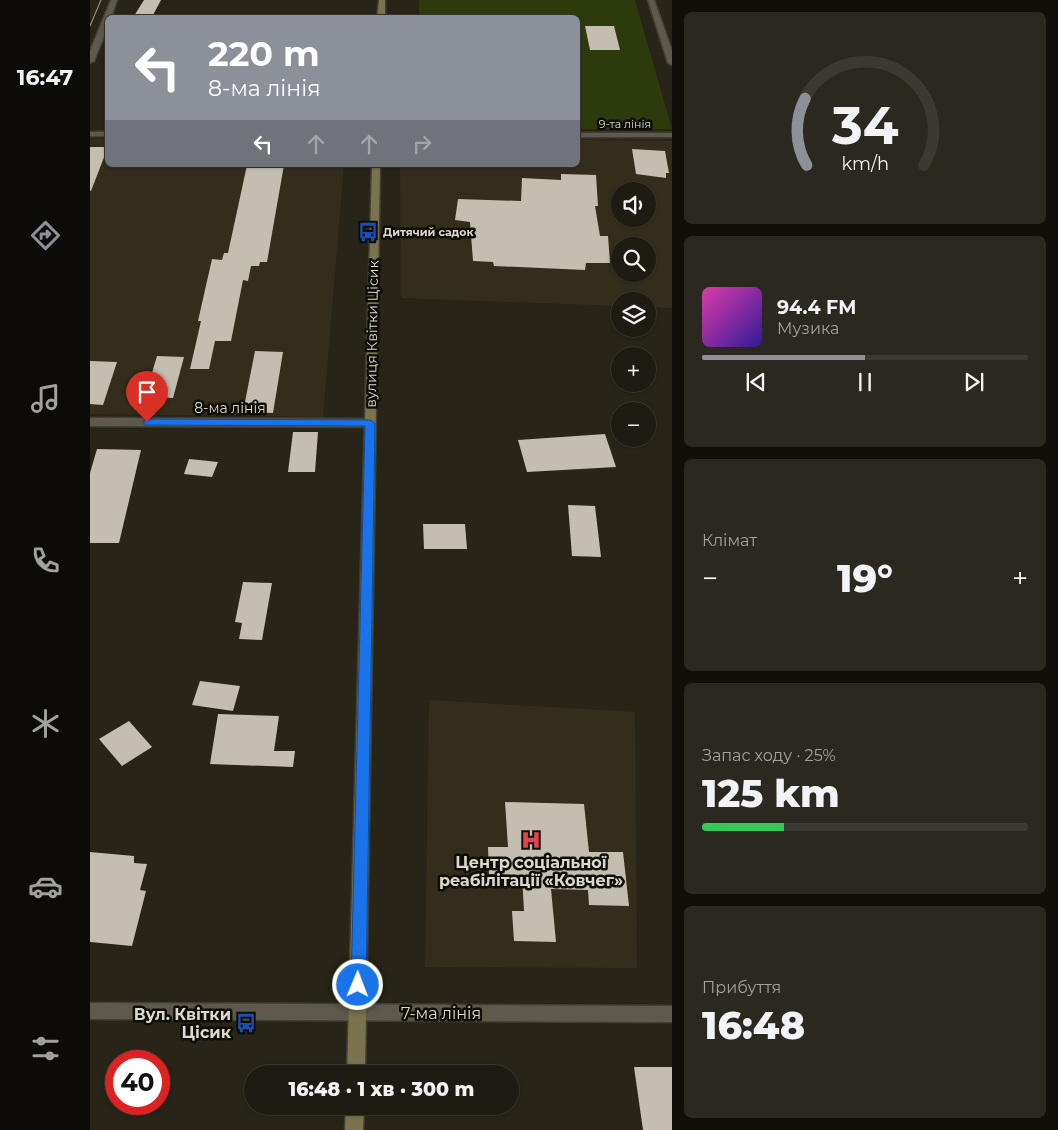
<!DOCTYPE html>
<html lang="uk">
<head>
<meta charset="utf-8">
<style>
	:root { --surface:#1e1b12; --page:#2b2820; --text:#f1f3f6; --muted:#a1a19f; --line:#3c3932; --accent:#8c9099 }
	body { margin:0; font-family:Montserrat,sans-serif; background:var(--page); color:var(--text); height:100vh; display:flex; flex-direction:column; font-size:19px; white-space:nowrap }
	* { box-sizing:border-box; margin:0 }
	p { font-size:16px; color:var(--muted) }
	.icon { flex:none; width:28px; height:28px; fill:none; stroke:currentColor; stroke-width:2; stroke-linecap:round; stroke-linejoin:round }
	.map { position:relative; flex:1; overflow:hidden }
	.details { display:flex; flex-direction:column; gap:12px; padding:12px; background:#100f0a; width:386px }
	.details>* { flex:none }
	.guide { position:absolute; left:15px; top:15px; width:475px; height:152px; border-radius:8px; box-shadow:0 1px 4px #0004,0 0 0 1px var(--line); background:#8c9099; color:#fff; overflow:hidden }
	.tools { position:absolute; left:521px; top:182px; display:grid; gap:10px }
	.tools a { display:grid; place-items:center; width:45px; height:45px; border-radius:50%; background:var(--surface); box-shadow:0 1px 4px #0004,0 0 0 1px var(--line); font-size:25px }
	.speed { position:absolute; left:15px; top:1050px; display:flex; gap:10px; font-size:25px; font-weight:700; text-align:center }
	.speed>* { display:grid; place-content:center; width:65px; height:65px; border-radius:50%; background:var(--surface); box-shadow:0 1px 4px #0004,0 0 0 1px var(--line); line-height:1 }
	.speed .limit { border:8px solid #d22; background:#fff; color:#111 }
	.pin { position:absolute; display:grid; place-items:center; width:42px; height:42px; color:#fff; margin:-51px -21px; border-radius:50% 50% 50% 0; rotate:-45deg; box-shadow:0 0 5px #0007 }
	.pin .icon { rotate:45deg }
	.me { position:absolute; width:55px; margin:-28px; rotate:1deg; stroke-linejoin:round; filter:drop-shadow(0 0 4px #0008) }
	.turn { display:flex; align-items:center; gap:18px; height:105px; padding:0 20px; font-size:22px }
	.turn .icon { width:65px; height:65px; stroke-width:2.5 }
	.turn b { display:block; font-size:35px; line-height:42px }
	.lanes { display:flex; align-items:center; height:48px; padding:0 20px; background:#0003; justify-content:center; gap:25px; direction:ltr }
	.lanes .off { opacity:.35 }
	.big { font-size:38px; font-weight:800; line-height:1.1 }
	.details .card { flex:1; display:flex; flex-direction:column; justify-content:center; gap:8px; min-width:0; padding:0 18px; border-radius:8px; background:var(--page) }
	.details .dial { align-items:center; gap:0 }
	.dial svg { height:130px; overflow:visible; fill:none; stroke:var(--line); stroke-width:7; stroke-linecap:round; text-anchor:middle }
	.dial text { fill:var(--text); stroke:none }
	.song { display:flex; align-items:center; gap:15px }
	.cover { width:60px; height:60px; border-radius:8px; background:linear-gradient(135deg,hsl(320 70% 55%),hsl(250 70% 35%)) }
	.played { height:5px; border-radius:2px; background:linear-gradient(90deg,var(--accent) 50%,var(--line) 50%) }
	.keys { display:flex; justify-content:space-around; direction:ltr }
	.heat { display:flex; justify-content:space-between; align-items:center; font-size:28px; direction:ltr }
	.charge { height:8px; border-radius:4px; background:linear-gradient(90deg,#34c759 25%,var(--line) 0) }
	.trip { position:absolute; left:154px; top:1065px; width:275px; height:50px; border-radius:25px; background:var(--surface); box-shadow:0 1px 4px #0004,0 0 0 1px var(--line); font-weight:800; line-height:50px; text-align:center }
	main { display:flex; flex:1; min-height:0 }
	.tabs { display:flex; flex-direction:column; width:90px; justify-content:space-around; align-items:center; background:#0c0b07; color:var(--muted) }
	.tabs .icon { width:35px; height:35px }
	.tabs .on { color:var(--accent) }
	.tabs b { font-size:22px; color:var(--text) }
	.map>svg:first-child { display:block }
	.built { fill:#342d1b; fill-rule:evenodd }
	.green { fill:#2c3a0c }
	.building { fill:#c4beb0 }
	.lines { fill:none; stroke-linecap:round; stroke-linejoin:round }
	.street-casing { stroke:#413e35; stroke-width:3 }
	.secondary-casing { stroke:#413e35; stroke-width:3 }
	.street { fill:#5e594c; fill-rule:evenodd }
	.secondary { fill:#7a734e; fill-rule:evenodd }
	.tram { stroke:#a6a39a; stroke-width:1 }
	.route { fill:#1a73e8; stroke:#114b97 }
	.labels { text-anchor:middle; stroke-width:5; stroke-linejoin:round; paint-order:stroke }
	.far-street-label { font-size:11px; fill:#dbd8d0; stroke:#0f0d08 }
	.far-poi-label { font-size:11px; font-weight:bold; fill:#dbd8d0; stroke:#0f0d08; text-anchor:start }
	.street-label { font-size:14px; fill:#dbd8d0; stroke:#0f0d08 }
	.near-poi-label { font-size:16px; font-weight:bold; fill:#dbd8d0; stroke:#0f0d08 }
	.near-street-label { font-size:16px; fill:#dbd8d0; stroke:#0f0d08 }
</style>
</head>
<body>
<main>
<nav class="tabs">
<b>16:47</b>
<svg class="icon on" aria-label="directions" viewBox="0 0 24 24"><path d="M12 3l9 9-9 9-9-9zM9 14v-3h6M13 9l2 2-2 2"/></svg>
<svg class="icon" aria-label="music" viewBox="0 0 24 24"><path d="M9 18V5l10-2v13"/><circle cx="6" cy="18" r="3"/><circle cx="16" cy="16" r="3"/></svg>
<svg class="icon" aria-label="phone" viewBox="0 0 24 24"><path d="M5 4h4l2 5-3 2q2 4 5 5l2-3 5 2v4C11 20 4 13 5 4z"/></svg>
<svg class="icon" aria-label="climate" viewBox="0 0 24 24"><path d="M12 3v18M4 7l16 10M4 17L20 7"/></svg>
<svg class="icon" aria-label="car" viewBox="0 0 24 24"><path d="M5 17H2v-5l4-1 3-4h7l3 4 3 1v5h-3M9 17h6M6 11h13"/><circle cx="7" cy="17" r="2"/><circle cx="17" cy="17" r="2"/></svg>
<svg class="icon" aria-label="filters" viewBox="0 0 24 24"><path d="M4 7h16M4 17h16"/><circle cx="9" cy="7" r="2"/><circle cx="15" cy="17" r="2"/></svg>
</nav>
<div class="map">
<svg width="582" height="1130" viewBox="0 0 582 1130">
	<rect width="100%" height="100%" fill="#282418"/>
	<!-- built -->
	<g class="built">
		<polygon points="0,139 17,139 18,165 254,165 233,417 0,414"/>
		<path d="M488,140L582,141V308L558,307V301H530V306L311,298L310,165H488ZM530,191H558V219H530ZM530,246H558V274H530Z"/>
		<polygon points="339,700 545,712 547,968 335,967"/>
	</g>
	<!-- green -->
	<polygon class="green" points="329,0 545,0 582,129 488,129 488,18 329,17"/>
	<!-- building -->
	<g class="building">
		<polygon points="54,0 71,0 62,17 44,16"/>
		<polygon points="495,26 524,26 530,50 500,50"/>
		<polygon points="0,147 18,147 1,191 0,191"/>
		<polygon points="542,149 575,151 579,173 576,173 576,178 546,174"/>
		<polygon points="157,165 194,165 177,262 170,262 169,266 161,266 158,281 153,280 141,341 125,341 119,369 100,369 111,321 108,321 122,259 132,260 134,253 138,253"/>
		<polygon points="471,174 506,175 508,206 505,206 510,236 518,236 520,263 496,263 495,270 404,266 403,262 383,261 380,222 365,220 368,199 431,201 432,178 471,180"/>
		<polygon points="165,351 193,352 183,413 153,412"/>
		<polygon points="67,356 94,357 83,398 55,396"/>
		<polygon points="0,361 27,362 13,405 0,404"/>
		<polygon points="203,432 228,432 225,472 198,472"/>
		<polygon points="515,434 526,467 437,472 428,440"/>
		<polygon points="7,449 51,450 29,543 0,543 0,473"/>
		<polygon points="99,459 128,462 122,477 94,474"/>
		<polygon points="478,505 505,506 511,557 482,556"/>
		<polygon points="333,524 375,524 377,549 334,549"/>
		<polygon points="153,582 182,583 172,640 149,639 152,623 145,622"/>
		<polygon points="110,681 150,686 143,711 102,705"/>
		<polygon points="128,714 189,716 184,751 205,751 203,767 120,764"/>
		<polygon points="39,721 62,747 32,766 9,739"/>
		<polygon points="415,802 494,804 499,852 533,852 539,906 499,905 498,890 461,889 466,942 424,941 422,911 434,911 432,875 399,874 398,847 418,847"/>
		<polygon points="0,852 44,856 44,863 57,864 50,890 56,891 42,946 0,942"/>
		<polygon points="544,1067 582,1067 582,1130 553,1130"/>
	</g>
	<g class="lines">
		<defs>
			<g id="street">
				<polygon points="21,0 27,0 21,18 18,18 18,26 4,61 0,63 0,51"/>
				<polygon points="558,0 564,0 582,51 582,65 578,63"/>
				<rect x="0" y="132" width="18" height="4"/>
				<rect x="488" y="133" width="94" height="4"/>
				<polygon points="0,418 280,419 286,423 280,427 0,426"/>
				<polygon points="0,1003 582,1006 582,1022 0,1019"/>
			</g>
			<g id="secondary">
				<polygon points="289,0 295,0 295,18 287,18"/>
				<polygon points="282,165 290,165 275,1074 257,1074"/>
				<polygon points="256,1106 274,1106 273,1130 255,1130"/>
			</g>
		</defs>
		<!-- street casing -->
		<use href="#street" class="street-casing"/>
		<!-- secondary casing -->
		<use href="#secondary" class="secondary-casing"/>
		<!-- street -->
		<use href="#street" class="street"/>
		<!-- secondary -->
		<use href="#secondary" class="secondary"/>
		<!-- tram -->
		<polyline class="tram" points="0,26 11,0"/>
	</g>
	<!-- route -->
	<polygon class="route" points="57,419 280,420 285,423 276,985 273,990 268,992 263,990 261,985 275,426 54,425 54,420"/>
	<!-- icons -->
	<defs>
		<symbol id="bus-bare" viewBox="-9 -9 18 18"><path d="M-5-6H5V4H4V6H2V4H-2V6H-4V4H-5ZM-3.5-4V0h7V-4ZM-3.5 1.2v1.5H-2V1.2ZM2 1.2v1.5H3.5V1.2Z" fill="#1a4fb4" stroke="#0f0d08" stroke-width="2.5" paint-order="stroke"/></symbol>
		<symbol id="hospital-bare" viewBox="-9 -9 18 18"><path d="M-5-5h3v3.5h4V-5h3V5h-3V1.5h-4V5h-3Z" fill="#e0444e" stroke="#0f0d08" stroke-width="2.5" paint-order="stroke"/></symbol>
	</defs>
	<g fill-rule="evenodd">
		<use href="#bus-bare" x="264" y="218" width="28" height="28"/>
		<use href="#hospital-bare" x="427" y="826" width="28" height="28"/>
		<use href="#bus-bare" x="142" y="1009" width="28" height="28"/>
	</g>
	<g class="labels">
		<!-- far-street labels -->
		<g class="far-street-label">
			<text x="535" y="128">9-та лінія</text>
		</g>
		<!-- far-poi labels -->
		<g class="far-poi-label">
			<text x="293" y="236">Дитячий садок</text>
		</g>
		<!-- street labels -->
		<g class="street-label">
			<text transform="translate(282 334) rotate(-89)" y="5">вулиця Квітки Цісик</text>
			<text x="140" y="413">8-ма лінія</text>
		</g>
		<!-- near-poi labels -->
		<g class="near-poi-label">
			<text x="441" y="868">Центр соціальної<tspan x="441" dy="18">реабілітації «Ковчег»</tspan></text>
			<text x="141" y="1020" text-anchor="end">Вул. Квітки<tspan x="141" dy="18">Цісик</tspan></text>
		</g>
		<!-- near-street labels -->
		<g class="near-street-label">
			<text x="351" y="1019">7-ма лінія</text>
		</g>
	</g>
</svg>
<div class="tools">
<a><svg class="icon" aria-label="sound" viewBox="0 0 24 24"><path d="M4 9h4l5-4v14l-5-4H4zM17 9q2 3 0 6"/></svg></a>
<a><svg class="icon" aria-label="search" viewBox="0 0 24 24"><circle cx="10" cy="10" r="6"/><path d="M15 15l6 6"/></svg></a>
<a><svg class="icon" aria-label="layers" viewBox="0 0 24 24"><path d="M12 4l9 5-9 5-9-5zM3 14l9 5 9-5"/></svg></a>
<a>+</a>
<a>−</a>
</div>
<div class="speed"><div class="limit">40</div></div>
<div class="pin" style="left:57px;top:422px;background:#d93025"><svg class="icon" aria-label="arrive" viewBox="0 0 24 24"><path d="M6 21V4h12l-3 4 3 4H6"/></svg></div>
<svg class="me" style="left:268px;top:985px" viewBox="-20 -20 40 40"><circle r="17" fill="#1a73e8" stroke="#fff" stroke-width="3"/><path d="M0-11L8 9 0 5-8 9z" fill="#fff"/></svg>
<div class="trip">16:48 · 1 хв · 300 m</div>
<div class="guide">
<div class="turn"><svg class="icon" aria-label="left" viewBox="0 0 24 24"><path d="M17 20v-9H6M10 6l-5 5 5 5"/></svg><div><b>220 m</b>8-ма лінія</div></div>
<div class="lanes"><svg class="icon" aria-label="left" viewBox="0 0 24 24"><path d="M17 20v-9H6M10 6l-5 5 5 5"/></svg><svg class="icon off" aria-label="ahead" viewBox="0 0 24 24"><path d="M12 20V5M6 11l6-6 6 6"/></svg><svg class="icon off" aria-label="ahead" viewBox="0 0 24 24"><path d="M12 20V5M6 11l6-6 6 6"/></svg><svg class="icon off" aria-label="right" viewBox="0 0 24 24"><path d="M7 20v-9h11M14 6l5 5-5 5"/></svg></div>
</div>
</div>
<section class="details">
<div class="card dial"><svg viewBox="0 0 100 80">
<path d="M14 69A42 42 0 1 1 86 69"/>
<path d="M14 69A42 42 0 0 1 13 28" stroke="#8c9099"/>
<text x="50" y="56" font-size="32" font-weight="700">34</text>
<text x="50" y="72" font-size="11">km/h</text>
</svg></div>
<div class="card">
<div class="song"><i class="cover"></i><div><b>94.4 FM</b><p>Музика</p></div></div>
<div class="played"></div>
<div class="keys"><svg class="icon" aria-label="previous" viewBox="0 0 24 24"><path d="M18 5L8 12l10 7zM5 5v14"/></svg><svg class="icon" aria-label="pause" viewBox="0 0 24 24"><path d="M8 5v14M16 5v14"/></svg><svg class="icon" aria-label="next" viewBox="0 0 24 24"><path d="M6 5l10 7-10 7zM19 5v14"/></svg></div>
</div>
<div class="card"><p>Клімат</p>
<div class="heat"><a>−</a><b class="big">19°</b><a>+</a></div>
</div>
<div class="card"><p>Запас ходу · 25%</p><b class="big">125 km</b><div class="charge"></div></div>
<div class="card"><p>Прибуття</p><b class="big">16:48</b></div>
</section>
</main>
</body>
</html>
